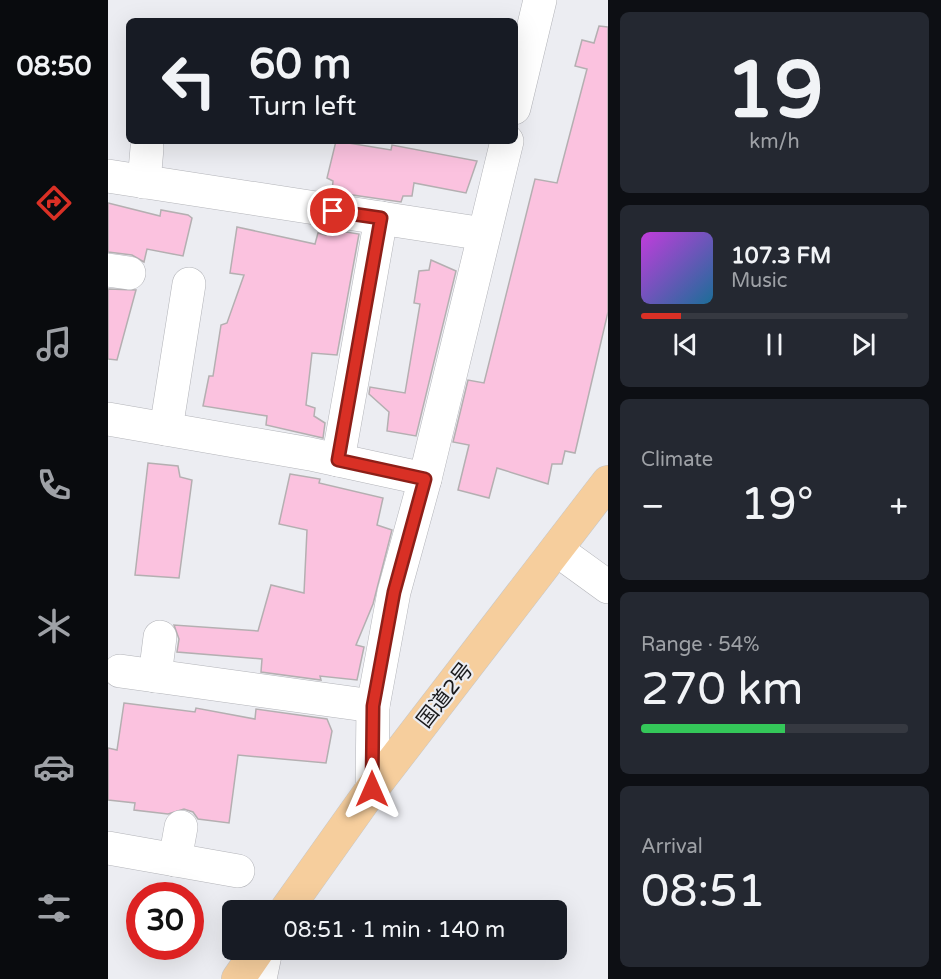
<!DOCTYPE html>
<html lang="en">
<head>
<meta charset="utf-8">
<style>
	:root { --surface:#171b24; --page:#242831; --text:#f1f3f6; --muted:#9ea1a6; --line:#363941; --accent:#d93025 }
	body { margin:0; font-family:"Varela Round","Noto Sans JP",sans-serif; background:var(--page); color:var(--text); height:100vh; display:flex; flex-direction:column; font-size:22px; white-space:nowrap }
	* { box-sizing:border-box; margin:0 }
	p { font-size:20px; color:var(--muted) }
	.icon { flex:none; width:33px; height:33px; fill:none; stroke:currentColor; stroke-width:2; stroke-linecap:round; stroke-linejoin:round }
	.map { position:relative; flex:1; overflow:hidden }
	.panel { display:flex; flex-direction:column; gap:12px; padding:12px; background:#0d0f14; width:333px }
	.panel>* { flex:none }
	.hud { position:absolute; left:18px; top:18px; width:392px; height:126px; border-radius:9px; box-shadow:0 6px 24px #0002; background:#171b24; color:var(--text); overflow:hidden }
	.speed { position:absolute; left:18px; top:882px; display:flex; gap:12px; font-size:30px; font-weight:700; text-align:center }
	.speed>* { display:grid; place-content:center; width:78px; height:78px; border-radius:50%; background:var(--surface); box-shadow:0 6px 24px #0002; line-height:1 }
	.speed .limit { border:9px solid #d22; background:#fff; color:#111 }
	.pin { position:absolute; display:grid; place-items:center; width:51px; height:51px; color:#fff; margin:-26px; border:3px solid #fff; border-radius:50%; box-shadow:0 2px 6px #0007 }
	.me { position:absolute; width:66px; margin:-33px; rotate:0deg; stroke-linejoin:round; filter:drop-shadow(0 0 4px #0008) }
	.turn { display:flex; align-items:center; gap:21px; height:126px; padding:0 24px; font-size:27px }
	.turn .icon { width:78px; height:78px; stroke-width:2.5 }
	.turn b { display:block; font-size:42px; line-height:51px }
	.big { font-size:45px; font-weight:600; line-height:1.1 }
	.panel .card { flex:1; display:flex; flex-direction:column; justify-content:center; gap:9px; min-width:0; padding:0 21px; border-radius:9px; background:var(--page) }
	.panel .dial { align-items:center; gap:0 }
	.dial b { font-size:78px; line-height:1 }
	.song { display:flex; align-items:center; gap:18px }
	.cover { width:72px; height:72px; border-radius:9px; background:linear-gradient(135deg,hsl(290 70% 55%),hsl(200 70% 35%)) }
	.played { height:6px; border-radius:3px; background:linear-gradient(90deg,var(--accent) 15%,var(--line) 15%) }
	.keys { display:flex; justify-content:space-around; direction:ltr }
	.heat { display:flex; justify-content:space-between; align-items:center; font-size:33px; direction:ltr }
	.charge { height:9px; border-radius:4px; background:linear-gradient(90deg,#34c759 54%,var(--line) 0) }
	.trip { position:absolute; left:114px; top:900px; width:345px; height:60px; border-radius:9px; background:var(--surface); box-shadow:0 6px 24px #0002; font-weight:600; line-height:60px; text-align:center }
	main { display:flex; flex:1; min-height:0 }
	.menu { display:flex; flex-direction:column; width:108px; justify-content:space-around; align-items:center; background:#090b0e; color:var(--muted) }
	.menu .icon { width:42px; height:42px }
	.menu .current { color:var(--accent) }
	.menu b { font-size:27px; color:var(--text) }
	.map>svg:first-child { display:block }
	.building { fill:#fbc2df; stroke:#b4afb1; stroke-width:1.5 }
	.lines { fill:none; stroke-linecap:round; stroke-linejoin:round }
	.minor-casing { stroke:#b3b4b9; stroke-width:34 }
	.highway-casing { stroke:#c8c8c8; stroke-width:34 }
	.minor { stroke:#fff; stroke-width:33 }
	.highway { stroke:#f6ce9d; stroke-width:33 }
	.route-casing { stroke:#8d1f18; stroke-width:15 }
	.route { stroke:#d93025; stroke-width:10 }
	.labels { text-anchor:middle; stroke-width:4.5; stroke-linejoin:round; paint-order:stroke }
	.street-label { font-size:21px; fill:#19191b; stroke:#ecedf2 }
</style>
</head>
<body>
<main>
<nav class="menu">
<b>08:50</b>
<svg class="icon current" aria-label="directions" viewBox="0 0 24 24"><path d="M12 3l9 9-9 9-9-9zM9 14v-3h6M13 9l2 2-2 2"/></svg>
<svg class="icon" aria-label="music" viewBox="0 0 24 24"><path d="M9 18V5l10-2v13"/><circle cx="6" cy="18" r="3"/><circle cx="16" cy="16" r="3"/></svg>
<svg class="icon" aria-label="phone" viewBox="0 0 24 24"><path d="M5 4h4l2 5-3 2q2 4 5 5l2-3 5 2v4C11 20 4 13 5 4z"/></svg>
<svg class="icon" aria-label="climate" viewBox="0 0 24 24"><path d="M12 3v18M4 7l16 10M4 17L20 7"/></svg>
<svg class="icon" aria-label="car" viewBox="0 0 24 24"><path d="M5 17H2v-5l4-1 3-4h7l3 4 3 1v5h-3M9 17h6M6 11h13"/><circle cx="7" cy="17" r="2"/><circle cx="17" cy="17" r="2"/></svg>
<svg class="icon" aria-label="filters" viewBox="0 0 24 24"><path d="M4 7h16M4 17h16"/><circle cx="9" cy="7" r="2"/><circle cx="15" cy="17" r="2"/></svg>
</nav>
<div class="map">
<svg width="500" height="979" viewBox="0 0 500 979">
	<rect width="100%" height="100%" fill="#ecedf2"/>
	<!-- building -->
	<g class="building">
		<polygon points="491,26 500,27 500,312 467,453 457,451 454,464 444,464 440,484 389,468 381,498 350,490 361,445 345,442 360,380 376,383 427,179 449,183 479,69 467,66 474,40 486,43"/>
		<polygon points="228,141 283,150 284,145 369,161 358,193 306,183 304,196 295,196 293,202 224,192 225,181 219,178"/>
		<polygon points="0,203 52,216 53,210 80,215 84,218 75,256 39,249 36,262 24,255 0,252"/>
		<polygon points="129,227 207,244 210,233 218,235 219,229 251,234 229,355 204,353 198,405 207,408 206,416 217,423 215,438 158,425 159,416 95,406 101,376 105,376 113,325 119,323 136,275 122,273"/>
		<polygon points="323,260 348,271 308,436 279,431 281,412 261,394 262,387 297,393 312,304 306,303 311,271 321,270"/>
		<polygon points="0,289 28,290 9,360 0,359"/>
		<polygon points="40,463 70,466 72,477 84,480 71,578 27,575"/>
		<polygon points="182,474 212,479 211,483 275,498 269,525 284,530 265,604 248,645 256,647 249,680 212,676 213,680 153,672 154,659 69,652 71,639 66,625 150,631 163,585 196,593 199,530 171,524"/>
		<polygon points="16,703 87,712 88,708 147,719 148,709 219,719 224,731 218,763 130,755 121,823 90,819 85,812 76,809 60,814 26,810 27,803 0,800 0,748 9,750"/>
	</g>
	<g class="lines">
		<defs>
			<g id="minor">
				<polyline points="406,108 432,0"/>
				<polyline points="0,176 376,234"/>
				<polyline points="36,182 39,148"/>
				<polyline points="0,270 21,273"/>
				<polyline points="0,419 202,454 317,479"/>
				<polyline points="58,429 81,284"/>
				<polyline points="230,460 273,218"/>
				<polyline points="449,550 500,587"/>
				<polyline points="12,671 265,706"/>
				<polyline points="47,676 52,637"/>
				<polyline points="264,789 265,706 286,592 317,479 399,141"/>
				<polyline points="0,848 130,871"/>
				<polyline points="67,860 73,827"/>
				<polyline points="152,979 158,950"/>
			</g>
			<g id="highway">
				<polyline points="178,910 264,789 500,482"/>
				<polyline points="130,979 150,950"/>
			</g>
		</defs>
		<!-- minor casing -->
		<use href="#minor" class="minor-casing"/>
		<!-- highway casing -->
		<use href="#highway" class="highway-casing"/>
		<!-- minor -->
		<use href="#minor" class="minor"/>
		<!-- highway -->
		<use href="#highway" class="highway"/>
	</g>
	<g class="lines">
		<defs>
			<polyline id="route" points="225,211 273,218 230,460 317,479 286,592 265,706 264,789"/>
		</defs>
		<!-- route casing -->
		<use href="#route" class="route-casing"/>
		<!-- route -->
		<use href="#route" class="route"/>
	</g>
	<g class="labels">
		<!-- street labels -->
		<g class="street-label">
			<text transform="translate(337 695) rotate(-52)" y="7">国道2号</text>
		</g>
	</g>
</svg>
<div class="speed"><div class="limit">30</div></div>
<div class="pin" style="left:225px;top:211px;background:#d93025"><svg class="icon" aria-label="arrive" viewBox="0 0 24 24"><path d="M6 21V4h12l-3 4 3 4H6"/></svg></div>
<svg class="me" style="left:264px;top:789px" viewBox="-20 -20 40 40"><path d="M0-17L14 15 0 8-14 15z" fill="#d93025" stroke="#fff" stroke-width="4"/></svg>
<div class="trip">08:51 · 1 min · 140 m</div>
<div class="hud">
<div class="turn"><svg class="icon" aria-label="left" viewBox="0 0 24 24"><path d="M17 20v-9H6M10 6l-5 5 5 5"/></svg><div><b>60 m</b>Turn left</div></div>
</div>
</div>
<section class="panel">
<div class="card dial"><b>19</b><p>km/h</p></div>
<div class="card">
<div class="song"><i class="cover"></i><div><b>107.3 FM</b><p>Music</p></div></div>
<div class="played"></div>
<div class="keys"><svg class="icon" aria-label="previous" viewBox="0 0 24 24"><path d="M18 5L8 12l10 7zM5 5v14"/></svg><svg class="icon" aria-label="pause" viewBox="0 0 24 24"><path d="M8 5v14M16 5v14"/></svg><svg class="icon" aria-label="next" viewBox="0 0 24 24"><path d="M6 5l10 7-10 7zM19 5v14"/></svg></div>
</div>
<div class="card"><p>Climate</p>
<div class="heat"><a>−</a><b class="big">19°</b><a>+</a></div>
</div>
<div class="card"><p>Range · 54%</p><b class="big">270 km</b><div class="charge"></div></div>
<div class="card"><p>Arrival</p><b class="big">08:51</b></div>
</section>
</main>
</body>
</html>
